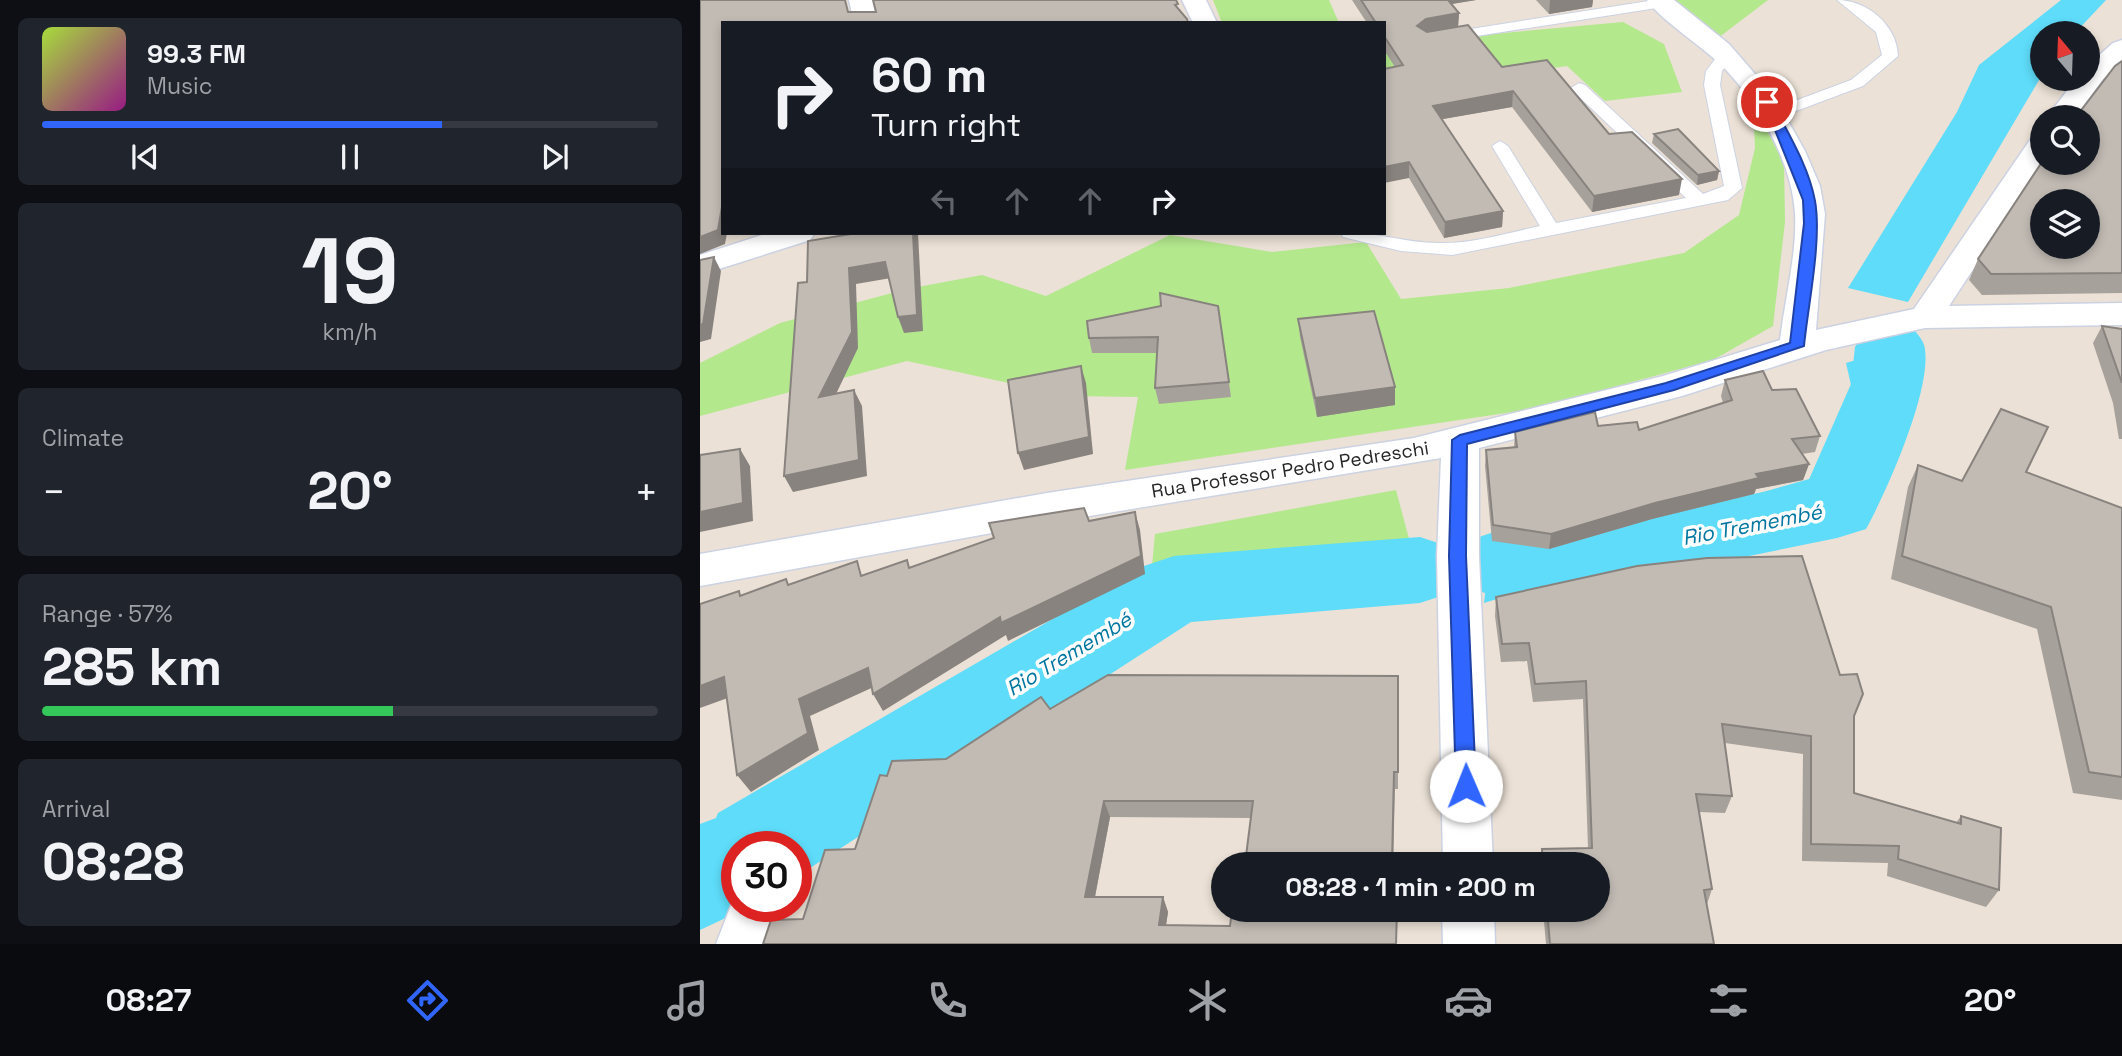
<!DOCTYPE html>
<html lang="en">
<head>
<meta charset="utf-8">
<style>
	:root { --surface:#171b24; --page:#20242c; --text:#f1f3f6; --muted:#9ea1a6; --line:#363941; --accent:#3066ff }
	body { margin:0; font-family:"Space Grotesk",sans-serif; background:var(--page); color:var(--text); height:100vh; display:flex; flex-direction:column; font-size:26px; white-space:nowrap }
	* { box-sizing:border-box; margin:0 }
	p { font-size:23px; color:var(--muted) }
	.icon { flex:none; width:38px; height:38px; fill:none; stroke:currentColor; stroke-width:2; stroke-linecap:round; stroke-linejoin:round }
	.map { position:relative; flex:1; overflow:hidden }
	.side { display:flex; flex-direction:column; gap:18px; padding:18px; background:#0d0f14; width:700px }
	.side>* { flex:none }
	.hud { position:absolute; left:21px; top:21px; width:665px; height:214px; border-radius:0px; box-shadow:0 4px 10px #0003; background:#171b24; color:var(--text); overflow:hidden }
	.needle { width:46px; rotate:341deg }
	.tools { position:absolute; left:1330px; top:21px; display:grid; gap:14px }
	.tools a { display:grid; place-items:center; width:70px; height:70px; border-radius:50%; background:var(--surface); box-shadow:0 4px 10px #0003; font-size:35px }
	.speed { position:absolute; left:21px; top:831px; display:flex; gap:14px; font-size:35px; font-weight:700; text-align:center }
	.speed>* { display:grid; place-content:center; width:91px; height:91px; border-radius:50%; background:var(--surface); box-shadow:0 4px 10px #0003; line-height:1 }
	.speed .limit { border:10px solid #d22; background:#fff; color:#111 }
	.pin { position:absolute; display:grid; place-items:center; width:60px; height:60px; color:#fff; margin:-30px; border:4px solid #fff; border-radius:50%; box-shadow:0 2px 7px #0007 }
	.me { position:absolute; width:77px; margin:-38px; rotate:359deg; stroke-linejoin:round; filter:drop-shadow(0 0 5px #0008) }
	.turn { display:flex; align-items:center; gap:24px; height:147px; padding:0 35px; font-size:32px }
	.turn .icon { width:91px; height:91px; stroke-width:2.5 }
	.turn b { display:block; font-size:49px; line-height:60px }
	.lanes { display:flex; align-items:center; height:66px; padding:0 35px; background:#0003; justify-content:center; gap:35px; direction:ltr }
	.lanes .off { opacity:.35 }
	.big { font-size:52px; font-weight:600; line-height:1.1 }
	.side .widget { flex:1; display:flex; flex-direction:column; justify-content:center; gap:10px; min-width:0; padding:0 24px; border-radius:10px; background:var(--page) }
	.side .dial { align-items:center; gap:0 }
	.dial b { font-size:91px; line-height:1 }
	.song { display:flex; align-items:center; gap:21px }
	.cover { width:84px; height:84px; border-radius:10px; background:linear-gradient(135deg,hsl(80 70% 55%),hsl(310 70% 35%)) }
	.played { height:7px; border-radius:4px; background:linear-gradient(90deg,var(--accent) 65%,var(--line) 65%) }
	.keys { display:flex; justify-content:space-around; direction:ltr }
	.heat { display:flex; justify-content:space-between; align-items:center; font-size:38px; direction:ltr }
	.charge { height:10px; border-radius:5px; background:linear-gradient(90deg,#34c759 57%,var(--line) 0) }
	.trip { position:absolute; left:511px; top:852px; width:399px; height:70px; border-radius:35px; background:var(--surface); box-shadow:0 4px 10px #0003; font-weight:600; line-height:70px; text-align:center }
	.tabs { display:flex; height:112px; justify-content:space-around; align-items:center; background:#090b0e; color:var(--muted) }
	.tabs .icon { width:49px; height:49px }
	.tabs .selected { color:var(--accent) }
	.tabs b { font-size:32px; color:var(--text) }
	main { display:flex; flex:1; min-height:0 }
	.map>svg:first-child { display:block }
	.green { fill:#b3e88d }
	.water { fill:#5edcf9 }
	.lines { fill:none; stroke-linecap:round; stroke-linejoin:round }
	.river { fill:#5edcf9; fill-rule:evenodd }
	.service-casing { stroke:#ccd2e2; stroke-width:2 }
	.minor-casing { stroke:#ccd2e2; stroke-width:3 }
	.service { fill:#fff; fill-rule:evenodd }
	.minor { fill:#fff; fill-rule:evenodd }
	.wall { fill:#a7a19b }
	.shaded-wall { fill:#88837e }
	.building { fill:#c2bbb4; stroke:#88837e; stroke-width:2; fill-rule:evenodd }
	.route { fill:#3066ff; stroke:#1f42a6; stroke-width:2 }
	.labels { text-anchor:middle; stroke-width:7; stroke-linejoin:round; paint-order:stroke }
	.street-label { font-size:19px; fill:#272727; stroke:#fff }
	.water-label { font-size:21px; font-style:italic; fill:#0176a0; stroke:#fff }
</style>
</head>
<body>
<main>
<section class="side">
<div class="widget">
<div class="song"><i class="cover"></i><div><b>99.3 FM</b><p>Music</p></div></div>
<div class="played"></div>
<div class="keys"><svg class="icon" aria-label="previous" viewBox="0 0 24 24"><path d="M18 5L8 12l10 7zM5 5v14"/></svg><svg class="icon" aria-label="pause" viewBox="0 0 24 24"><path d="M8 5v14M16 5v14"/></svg><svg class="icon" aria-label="next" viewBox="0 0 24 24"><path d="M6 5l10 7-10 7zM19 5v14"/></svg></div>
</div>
<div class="widget dial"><b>19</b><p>km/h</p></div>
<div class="widget"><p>Climate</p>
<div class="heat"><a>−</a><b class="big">20°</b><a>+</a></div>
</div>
<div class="widget"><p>Range · 57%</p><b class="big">285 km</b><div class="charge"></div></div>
<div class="widget"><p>Arrival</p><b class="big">08:28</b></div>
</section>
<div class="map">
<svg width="1422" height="944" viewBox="0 0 1422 944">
	<rect width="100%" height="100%" fill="#ebe1d6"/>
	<!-- green -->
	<g class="green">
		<polygon points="513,0 629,0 639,23 522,23"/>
		<polygon points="972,0 1068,0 1018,38"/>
		<polygon points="923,22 964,44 982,92 905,101 867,66 684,92 684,47 770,36"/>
		<polygon points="1053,104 1084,163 1085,222 1073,326 1013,360 833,409 425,470 438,397 369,396 207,361 0,416 0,363 80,323 207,289 282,275 346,296 470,235 572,252 666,242 701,299 809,288 984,253 1039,215 1055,148"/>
		<polygon points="696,490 712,550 450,587 455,534"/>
	</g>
	<!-- water -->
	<g class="water">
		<polygon points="1361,0 1406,0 1375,33 1342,33 1342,75 1208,302 1148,288 1257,112 1279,65"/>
		<polygon points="1197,348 1197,380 1155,488 784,603 788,569 1134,472 1156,407 1146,363"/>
	</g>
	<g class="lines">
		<!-- river -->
		<path class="river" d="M1190,324L1215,331C1219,336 1225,343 1225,350C1231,391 1187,491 1166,529L1137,538L892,588L797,597L767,587L760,574L750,593L720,603L491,622L96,877V847H37V906H51L0,930V824L16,818L18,813L444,566L474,556L720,537L750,547L757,560L767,541L797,531L892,524L1107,484L1151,384L1155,347L1165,331Z"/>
		<defs>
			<g id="service">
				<polygon points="955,0 968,0 970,3 963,7 745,41 738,37 745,33"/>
				<path d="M1137,0C1167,0 1197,25 1198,56L1163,86L1080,117H1068V111L1151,80L1182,55L1176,32Z"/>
				<path d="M1027,48L1035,53L1022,71L1020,85L1042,188L1028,200L752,255L701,251L643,237L641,233C673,231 705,243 738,243C771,244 807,233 840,226L792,146L800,141L808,146L856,223L986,198L873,91L871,88L879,83L885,85L1003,194L1024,186L1004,85L1006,71L1022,50Z"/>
			</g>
			<g id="minor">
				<polygon points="149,0 173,0 178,23 154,23"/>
				<polygon points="482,0 506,0 517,23 493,23"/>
				<path d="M947,0H974L1029,44L1074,96L1105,151L1120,186L1125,214L1116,330L1214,309L1332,137L1342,134L1343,163L1249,306L1422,303V325L1225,328L1126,350L982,396L779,448V556L793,864H743L737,556L741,458L347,523L0,586V554L347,493L714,438L963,376L1080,340C1085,298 1097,255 1095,213C1092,164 1060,106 1027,71C1006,48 962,22 947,0Z"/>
				<polygon points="1422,40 1422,62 1403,79 1375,117 1347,117 1376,79 1388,79 1388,65 1413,43"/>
				<polygon points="68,233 115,233 110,240 0,275 0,255"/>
				<polygon points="37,890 37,906 82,906 68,944 16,944"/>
				<polygon points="742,910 794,910 795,944 743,944"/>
			</g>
		</defs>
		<!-- service casing -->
		<use href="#service" class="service-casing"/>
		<!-- minor casing -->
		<use href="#minor" class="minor-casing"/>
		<!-- service -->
		<use href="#service" class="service"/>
		<!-- minor -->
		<use href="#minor" class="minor"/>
	</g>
	<!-- wall -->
	<g class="wall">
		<polygon points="652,0 776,0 751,4 759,13 758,27 802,67 909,134 979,195 892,212 812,107 742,119 803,211 802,227 744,238 709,178 695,67 684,50 684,23 667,23"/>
		<polygon points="836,0 893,0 892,7 849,14"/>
		<polygon points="1422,61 1422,293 1282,295 1269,280 1278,259"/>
		<polygon points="954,134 1019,171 1017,180 997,185 952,143"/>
		<polygon points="461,306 518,306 531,397 459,404 455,388 457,353 392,353 389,338"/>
		<polygon points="598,319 695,405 617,417 600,337"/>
		<polygon points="1402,326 1422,329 1422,439 1419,439 1413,403 1393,343"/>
		<polygon points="1025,380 1072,390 1120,436 1115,452 1102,454 1109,464 1103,480 1056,489 1054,494 952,519 849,549 792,541 785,466 786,450 814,448 815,432 898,426 939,430 1023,403 1021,396"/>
		<polygon points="1218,465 1262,481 1326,472 1422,508 1422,800 1373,793 1337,629 1191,579 1208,487"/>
		<polygon points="796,597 1140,675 1154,716 1154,793 1256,823 1261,816 1299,890 1286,907 1187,876 1188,863 1102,861 1103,754 1025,743 1032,796 1025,813 999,812 1012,889 1007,904 1014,944 846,944 843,910 898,910 898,864 839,864 842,849 888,848 883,699 833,702 827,661 801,662 795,616"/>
		<polygon points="698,676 698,789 695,789 693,864 545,864 551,818 410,817 395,897 463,897 468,912 466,925 103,919 155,849 187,776 246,759 350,709"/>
	</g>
	<!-- shaded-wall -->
	<g class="shaded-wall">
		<polygon points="740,0 776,0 740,6"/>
		<polygon points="850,0 893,0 892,7 849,14"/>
		<polygon points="759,13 758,28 726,33 717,26 726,19"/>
		<polygon points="813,91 812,107 732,121 733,106"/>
		<polygon points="709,162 709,178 684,183 684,167"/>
		<polygon points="1019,171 1017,180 997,185 998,175"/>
		<polygon points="982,179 979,195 892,212 894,196"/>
		<polygon points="23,201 23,233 27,233 25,244 0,254 0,237"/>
		<polygon points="803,211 802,227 744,238 745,222"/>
		<polygon points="213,233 218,233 223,331 204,333 198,317"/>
		<polygon points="14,257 21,271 11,339 0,342 0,325"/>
		<polygon points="185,262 191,278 156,284 158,348 127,413 119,397 149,268"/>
		<polygon points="381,366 386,383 393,454 324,470 318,453"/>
		<polygon points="695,387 695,405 617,417 615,398"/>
		<polygon points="154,390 162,406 167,476 93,492 84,476"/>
		<polygon points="40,449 50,466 53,521 0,532 0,512"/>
		<polygon points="1109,464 1103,480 1056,489 1054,494 952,519 849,549 851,534 1056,474"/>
		<polygon points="435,512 440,530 445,574 308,641 306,635 183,711 173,694"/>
		<polygon points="168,668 178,685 110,716 119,750 51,792 37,775 99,699"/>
		<polygon points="24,677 36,695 0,708 0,686"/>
		<polygon points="694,772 693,864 692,864"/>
		<polygon points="404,801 410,817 392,912 385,897"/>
		<polygon points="463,897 468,912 464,939 459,925"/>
	</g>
	<!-- building -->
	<g class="building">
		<polygon points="0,0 145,0 148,12 176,12 173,0 476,0 478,4 475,5 487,19 488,23 23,23 23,201 18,230 0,237"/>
		<polygon points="661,0 748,0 759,13 726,19 717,26 727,32 768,25 802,67 847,60 909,134 932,132 982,179 894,196 813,91 733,106 803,211 745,222 709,162 684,167 684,69 703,65 684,36 684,23 676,23"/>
		<path d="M1422,61V273L1291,274L1278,259L1342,162L1388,163V117H1376L1415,66ZM1342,201H1388V247H1342Z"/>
		<polygon points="978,129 1019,171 998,175 954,134"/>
		<polygon points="157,233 213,233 217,315 198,317 185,262 149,268 152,332 119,397 154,390 159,460 84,476 98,283 107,282 108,241"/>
		<polygon points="14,257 3,324 0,325 0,260"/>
		<polygon points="460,293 518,306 529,382 455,388 458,337 389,338 387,321 461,306"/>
		<polygon points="674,311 695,387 615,398 598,319"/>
		<polygon points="1402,326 1422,329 1422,383"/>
		<polygon points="381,366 389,437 318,453 308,380"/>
		<polygon points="1063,371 1072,390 1096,389 1120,436 1092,439 1109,464 1056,474 1059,478 955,503 851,534 793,525 786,450 817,447 815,432 895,412 898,426 937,422 939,430 1032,400 1025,380"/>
		<polygon points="1301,409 1348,427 1326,472 1422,508 1422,777 1389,772 1351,607 1202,556 1218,465 1262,481"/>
		<polygon points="40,449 43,503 0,512 0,455"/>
		<polygon points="384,508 389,521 435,512 441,556 301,623 300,617 173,694 168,668 99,699 108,733 37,775 24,677 0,686 0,604 39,591 40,596 86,579 88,585 157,561 161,576 207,560 209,568 294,538 289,523"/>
		<polygon points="1102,556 1140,675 1157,674 1163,694 1154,716 1154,793 1261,824 1261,816 1301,828 1299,890 1198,859 1199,846 1111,844 1111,736 1022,724 1032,796 996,794 1012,889 1004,890 1014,944 850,944 847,910 898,910 898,864 843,864 842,849 892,848 886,681 835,684 829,643 802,644 796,597 937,566 1007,558"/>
		<polygon points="408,675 698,676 698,772 694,772 692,864 545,864 553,801 404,801 385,897 463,897 459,925 530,926 532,910 697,910 696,944 63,944 71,920 103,919 125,850 155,849 180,775 187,776 192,761 246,759 341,697 350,709"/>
	</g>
	<!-- route -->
	<path class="route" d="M1063,100L1072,102C1088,133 1109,167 1115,201C1122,240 1108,305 1104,346L974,390L767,444L766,556L776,786L773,792L766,795L759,792L756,786L749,556L752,440L760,435L966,383L1090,343L1104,223L1103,200Z"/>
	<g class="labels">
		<!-- street labels -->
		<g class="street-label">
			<text transform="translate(590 469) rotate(-9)" y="7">Rua Professor Pedro Pedreschi</text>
		</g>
		<!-- water labels -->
		<g class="water-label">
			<text transform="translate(1052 525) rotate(-11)" y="7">Rio Tremembé</text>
			<text transform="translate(369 654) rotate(-31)" y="7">Rio Tremembé</text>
		</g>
	</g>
</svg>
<div class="tools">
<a><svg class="needle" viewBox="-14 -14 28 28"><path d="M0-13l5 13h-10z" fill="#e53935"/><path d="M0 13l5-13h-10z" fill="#9ea1a6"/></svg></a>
<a><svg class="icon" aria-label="search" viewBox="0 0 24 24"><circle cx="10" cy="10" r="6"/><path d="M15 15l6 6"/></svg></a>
<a><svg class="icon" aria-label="layers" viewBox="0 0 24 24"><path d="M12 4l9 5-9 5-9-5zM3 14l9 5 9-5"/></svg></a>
</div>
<div class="speed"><div class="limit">30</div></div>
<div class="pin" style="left:1067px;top:102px;background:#d93025"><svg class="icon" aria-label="arrive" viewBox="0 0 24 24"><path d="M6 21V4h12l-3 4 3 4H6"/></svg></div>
<svg class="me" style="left:766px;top:786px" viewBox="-20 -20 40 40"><circle r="19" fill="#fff"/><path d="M0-13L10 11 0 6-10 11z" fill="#3066ff"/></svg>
<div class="trip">08:28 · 1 min · 200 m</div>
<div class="hud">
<div class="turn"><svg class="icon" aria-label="right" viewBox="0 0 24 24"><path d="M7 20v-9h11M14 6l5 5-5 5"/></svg><div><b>60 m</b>Turn right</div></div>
<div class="lanes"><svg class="icon off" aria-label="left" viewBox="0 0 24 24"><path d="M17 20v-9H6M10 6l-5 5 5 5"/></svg><svg class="icon off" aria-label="ahead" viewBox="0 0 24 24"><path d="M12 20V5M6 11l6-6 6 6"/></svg><svg class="icon off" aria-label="ahead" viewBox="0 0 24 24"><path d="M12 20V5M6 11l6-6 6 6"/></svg><svg class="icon" aria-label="right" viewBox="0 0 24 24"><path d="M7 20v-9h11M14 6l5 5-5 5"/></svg></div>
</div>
</div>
</main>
<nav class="tabs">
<b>08:27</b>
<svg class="icon selected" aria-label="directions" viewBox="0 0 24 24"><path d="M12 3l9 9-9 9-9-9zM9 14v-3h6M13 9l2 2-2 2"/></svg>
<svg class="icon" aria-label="music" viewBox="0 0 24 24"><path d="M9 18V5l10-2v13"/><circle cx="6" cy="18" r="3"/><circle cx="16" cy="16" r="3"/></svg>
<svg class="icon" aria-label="phone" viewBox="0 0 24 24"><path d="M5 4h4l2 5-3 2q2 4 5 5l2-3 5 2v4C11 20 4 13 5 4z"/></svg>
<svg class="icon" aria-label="climate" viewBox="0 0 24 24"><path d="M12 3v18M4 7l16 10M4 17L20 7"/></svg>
<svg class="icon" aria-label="car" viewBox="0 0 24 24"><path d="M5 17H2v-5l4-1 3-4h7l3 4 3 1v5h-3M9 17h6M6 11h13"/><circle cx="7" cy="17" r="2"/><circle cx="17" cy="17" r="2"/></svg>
<svg class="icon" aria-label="filters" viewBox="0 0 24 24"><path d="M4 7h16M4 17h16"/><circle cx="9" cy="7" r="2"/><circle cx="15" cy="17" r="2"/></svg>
<b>20°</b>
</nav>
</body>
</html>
